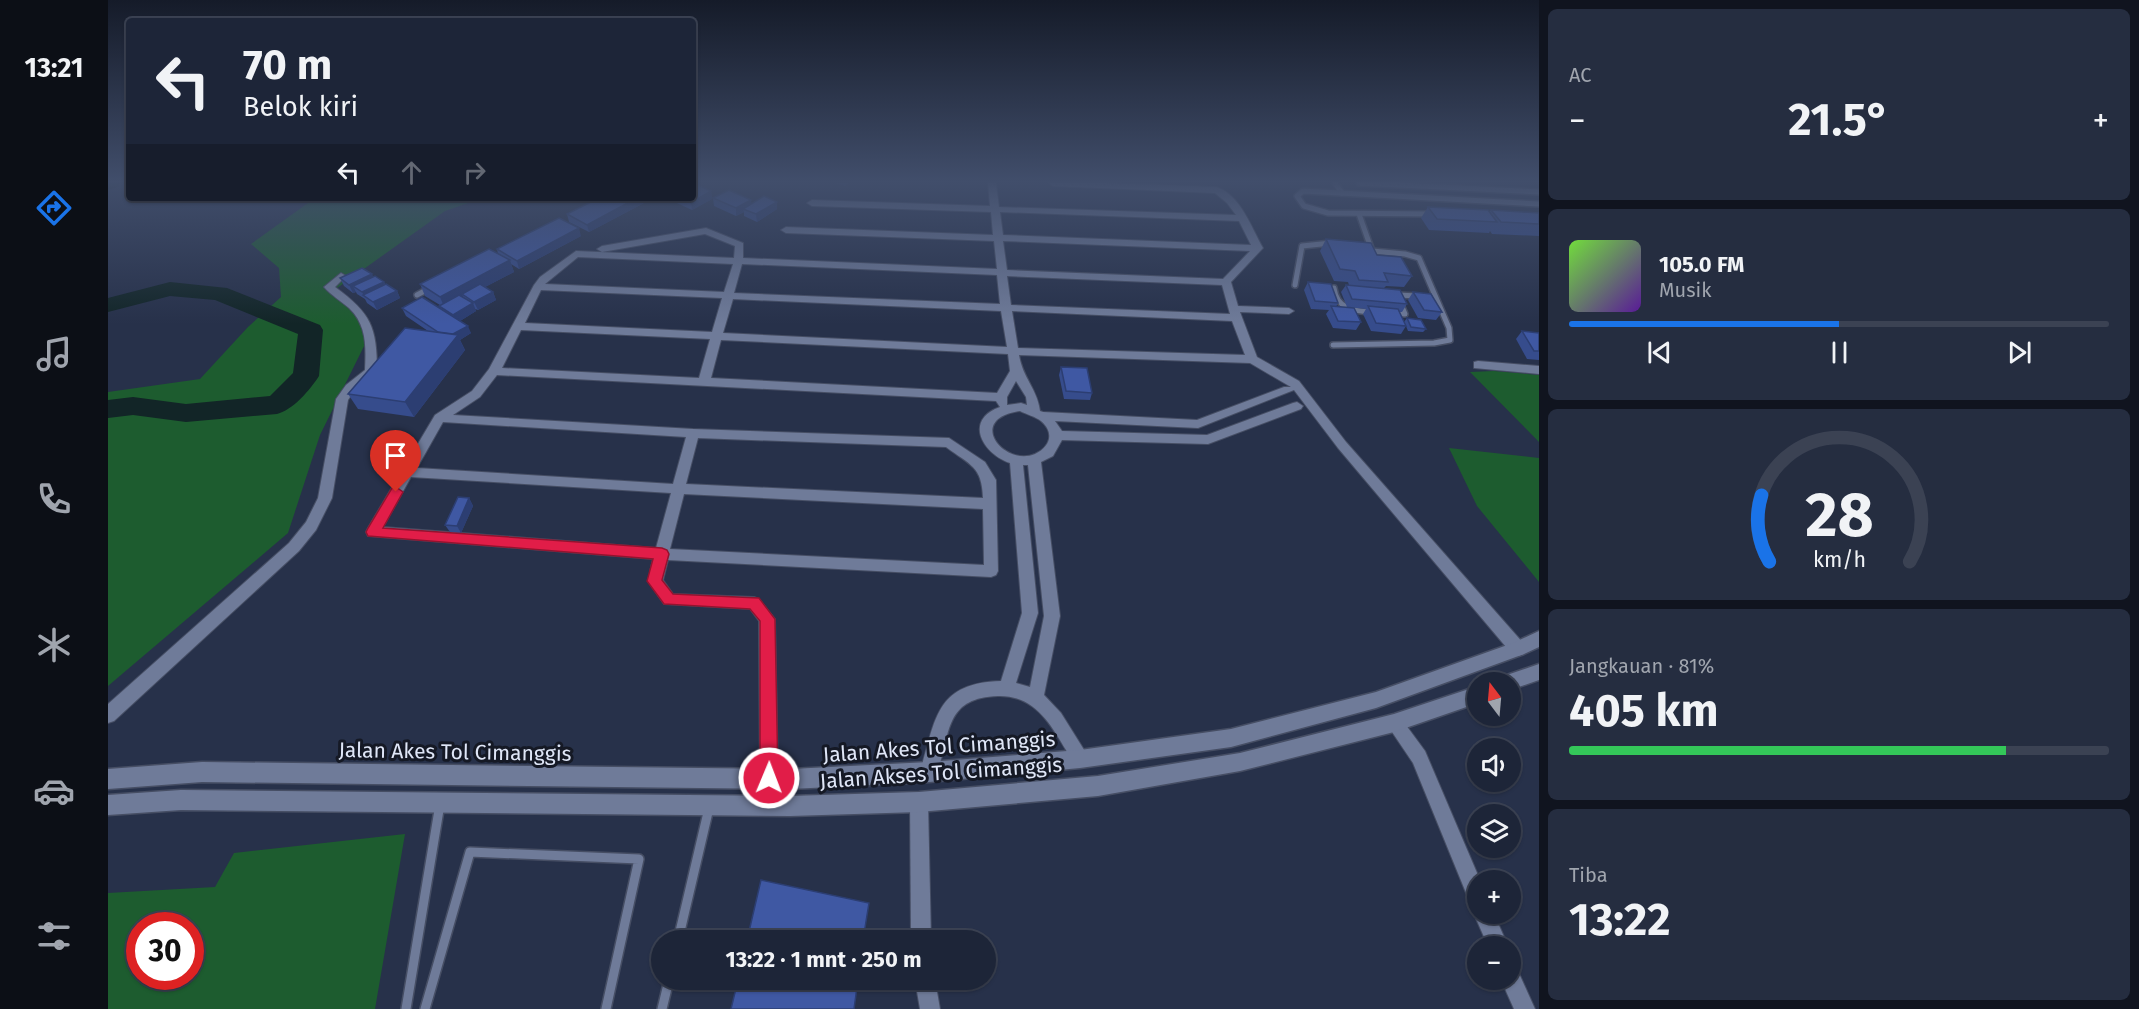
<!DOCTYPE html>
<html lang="id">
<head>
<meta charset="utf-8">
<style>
	:root { --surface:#1d2538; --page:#252d40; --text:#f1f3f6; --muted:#a0a5ae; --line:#3b4253; --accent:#1a73e8 }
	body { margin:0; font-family:"Fira Sans",sans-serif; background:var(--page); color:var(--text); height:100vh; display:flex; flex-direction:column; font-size:22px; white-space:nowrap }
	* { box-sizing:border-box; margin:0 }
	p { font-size:20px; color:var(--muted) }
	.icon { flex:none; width:33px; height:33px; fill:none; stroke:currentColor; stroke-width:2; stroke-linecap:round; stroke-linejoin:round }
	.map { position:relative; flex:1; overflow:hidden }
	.panel { display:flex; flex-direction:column; gap:9px; padding:9px; background:#10141f; width:600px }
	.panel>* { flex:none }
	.guide { position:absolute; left:18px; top:18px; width:570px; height:183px; border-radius:6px; box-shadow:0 2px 4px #0004,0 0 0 2px var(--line); background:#1d2538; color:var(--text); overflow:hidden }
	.needle { width:39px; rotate:344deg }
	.tools { position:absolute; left:1359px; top:672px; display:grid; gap:12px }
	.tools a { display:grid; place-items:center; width:54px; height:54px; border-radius:50%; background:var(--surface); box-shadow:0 2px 4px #0004,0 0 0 2px var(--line); font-size:30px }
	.speed { position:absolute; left:18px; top:912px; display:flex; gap:12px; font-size:30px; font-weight:700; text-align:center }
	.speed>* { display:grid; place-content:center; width:78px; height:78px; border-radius:50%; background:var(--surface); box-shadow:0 2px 4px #0004,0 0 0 2px var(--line); line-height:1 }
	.speed .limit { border:9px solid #d22; background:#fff; color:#111 }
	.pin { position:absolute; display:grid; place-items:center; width:51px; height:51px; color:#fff; margin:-62px -26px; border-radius:50% 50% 50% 0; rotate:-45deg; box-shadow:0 0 6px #0007 }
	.pin .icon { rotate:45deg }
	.me { position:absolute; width:66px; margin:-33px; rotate:1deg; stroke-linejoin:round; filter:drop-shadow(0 0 4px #0008) }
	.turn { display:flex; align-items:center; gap:21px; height:126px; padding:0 18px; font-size:27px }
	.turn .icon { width:78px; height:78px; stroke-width:2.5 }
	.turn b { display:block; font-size:42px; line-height:51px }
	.lanes { display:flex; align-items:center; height:57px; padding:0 18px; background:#0003; justify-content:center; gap:30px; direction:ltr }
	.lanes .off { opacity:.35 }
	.big { font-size:45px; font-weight:700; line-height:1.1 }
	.panel .card { flex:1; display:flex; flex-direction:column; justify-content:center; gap:9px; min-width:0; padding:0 21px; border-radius:9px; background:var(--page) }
	.panel .dial { align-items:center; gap:0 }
	.dial svg { height:156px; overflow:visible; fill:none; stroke:var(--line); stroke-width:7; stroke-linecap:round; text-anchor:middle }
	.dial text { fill:var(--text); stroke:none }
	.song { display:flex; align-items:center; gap:18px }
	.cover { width:72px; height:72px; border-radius:9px; background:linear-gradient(135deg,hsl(100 70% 55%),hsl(270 70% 35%)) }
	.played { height:6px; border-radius:3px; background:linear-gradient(90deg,var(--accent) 50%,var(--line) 50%) }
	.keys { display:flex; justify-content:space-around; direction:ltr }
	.heat { display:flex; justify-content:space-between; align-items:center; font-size:33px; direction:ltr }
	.charge { height:9px; border-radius:4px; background:linear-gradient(90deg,#34c759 81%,var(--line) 0) }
	.trip { position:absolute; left:543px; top:930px; width:345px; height:60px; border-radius:30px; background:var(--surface); box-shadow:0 2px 4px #0004,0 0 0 2px var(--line); font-weight:700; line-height:60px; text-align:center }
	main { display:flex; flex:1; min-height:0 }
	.tab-bar { display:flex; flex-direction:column; width:108px; justify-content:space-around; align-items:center; background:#0c0f16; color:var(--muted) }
	.tab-bar .icon { width:42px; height:42px }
	.tab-bar .on { color:var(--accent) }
	.tab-bar b { font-size:27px; color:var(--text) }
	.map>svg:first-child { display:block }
	.green { fill:#1d5c2f; fill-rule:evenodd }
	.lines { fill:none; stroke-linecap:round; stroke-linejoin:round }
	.river { fill:#122527; fill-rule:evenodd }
	.service-far1-casing { stroke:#464e64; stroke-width:8 }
	.service-casing { stroke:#464e64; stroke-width:12 }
	.minor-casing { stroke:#464e64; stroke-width:2 }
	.secondary-casing { stroke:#464e64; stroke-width:3 }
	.service-far1 { stroke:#6f7b99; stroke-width:5 }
	.service { stroke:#6f7b99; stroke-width:9 }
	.minor { fill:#6f7b99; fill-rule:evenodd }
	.secondary { fill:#6f7b99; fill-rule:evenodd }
	.wall { fill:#364c8c }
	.shaded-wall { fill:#2c3e72 }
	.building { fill:#3f58a3; stroke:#2c3e72; stroke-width:1.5 }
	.route { fill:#e11d48; stroke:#92132f; stroke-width:1.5 }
	.labels { text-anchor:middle; stroke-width:6; stroke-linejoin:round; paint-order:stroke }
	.near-street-label { font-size:21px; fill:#dfe6f7; stroke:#151925 }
</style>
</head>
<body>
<main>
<nav class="tab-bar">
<b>13:21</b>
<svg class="icon on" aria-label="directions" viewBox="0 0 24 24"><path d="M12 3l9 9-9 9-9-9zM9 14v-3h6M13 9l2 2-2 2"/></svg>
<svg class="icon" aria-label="music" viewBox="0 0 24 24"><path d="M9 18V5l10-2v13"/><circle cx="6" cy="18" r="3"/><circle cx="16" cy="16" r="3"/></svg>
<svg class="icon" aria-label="phone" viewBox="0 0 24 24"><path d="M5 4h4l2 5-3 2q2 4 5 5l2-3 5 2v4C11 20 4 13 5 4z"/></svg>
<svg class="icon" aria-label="climate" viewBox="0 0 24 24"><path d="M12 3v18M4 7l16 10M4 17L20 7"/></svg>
<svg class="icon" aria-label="car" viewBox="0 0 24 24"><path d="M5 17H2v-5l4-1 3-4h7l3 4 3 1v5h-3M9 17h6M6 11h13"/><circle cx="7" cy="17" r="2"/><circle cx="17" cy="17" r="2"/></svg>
<svg class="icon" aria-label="filters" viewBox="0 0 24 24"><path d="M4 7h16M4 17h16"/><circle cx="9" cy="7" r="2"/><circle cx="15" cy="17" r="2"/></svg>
</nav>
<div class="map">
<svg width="1431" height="1009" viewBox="0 0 1431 1009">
	<rect width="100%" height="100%" fill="#27314a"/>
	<!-- green -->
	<g class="green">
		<polygon points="207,198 375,198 337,211 225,291 264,330 212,435 180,533 0,686 0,392 92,379 140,327 173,297 171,268 143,244"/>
		<polygon points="1386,371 1431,375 1431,442 1362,372"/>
		<polygon points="1341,448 1431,458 1431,582 1369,506"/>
		<path d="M297,834L267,1009H0V893L107,887L126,853ZM32,926H82V976H32Z"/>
	</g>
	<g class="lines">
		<!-- river -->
		<g class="river">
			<polygon points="0,183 13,183 10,187 0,190"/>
			<path d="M62,282L119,288L212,325L215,330L211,376C202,390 185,410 169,414L78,422L25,415L0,418V400L25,397L78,404L162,396L185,373L190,334L107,300L62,296L0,312V298Z"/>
		</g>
		<defs>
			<g id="service-far1">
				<polyline points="1227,183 1234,193"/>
				<polyline points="1251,183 1431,192"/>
				<polyline points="1325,214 1220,213 1196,206 1189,196 1195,191 1431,204"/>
				<polyline points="1187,285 1194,246 1223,243"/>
				<path d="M1226,288C1229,309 1245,311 1263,312"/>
				<polyline points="309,295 322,288"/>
				<polyline points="1283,313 1297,314 1289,295 1310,296"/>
				<polyline points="1225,345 1326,343 1342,340 1341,328 1311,258 1297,254 1264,251 1251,214"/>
			</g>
			<g id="service">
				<polyline points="570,940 601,808"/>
				<polyline points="298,1009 332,804"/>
				<polyline points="317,1009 362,852 531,859 498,1009"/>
				<polyline points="554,1009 561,980"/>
			</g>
			<g id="minor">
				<path d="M880,183H888L891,207L1128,215L1119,203L1107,193L945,186L941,183H998L1109,187C1133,196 1143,227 1155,248L1123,282L1130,306L1181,308L1186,311L1181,314L1132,312L1149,357L1191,381L1238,442L1416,644L1418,649L1416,654L1410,656L1404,654L1230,448L1186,390L1090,428L947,421L954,431L1099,435L1185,403L1189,402L1195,406L1193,409L1100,444L954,440L945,456L933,462L952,616L936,695L953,713L978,753L981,759L978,765L972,767C964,764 962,758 958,750C942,723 926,695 890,696C833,698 844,737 827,778L821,781L815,778L812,772C828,719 827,683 893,681L914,613L902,463C875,454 855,420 892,407L888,401L389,375L372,397L345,415L585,429L841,438L877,462L888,480L890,571L888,575L883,577L560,560L555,580L565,594L646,597L651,599L667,619L670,778L667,784L661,787L655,784L652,778L651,621L642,609L556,604L540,581L545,559L260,536L258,532L260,528L327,415L364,391L381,369L426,285L432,277L468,251L626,258L627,246L597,234L494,252L489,249L494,246L598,228L635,243V258L889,269L886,241L678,233L673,230L678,227L885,235L883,212L704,206L699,203L704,200L882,206ZM892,212L1131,221L1143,245L895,235ZM895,241L1142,251L1115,279L899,270ZM470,257L625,264L616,292L437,284ZM634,264L889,275L892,304L626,293ZM899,276L1114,285L1122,314L903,305ZM433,290L614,298L604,332L417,323ZM625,299L893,311L899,347L615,333ZM904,311L1124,321L1137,355L910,348ZM413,330L602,339L591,378L394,368ZM613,340L900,354L902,371L889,393L603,378ZM911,355L1142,363L1183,387H1176L1089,420L935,412L932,411C929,388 915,379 911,355ZM908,381L918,397L919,405L913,403L899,405V397ZM912,411C918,414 928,417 933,421C947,433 942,447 927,454C896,467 857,419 912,411ZM335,422L578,437L565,484L309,468ZM590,438L838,447C862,465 874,466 875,498L578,484ZM915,465H920L936,616L922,687L908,683L930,613ZM303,477L563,493L548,548L275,527ZM576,494L875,509L876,565L562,549Z"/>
				<path d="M233,273L238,276L227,287C263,313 269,327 269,371L246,391L240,400L224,498L208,530L191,551L6,721L0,723V704L181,543L198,522L210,498L228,399L238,385L257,370C258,347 259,325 241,308C233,301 223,295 216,287Z"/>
				<polygon points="1370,361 1431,366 1431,374 1366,368 1366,362"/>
				<polygon points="1286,715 1292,717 1317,751 1372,880 1370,880 1370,914 1386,914 1400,946 1380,946 1366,914 1369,907 1363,905 1305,763 1278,723 1280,717"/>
				<polygon points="811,793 817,796 820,802 823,940 803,940 802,802 805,796"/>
				<polygon points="1402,966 1409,969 1427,1009 1406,1009 1393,980 1402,980"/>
				<polygon points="807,980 827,980 832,1009 812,1009"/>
			</g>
			<g id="secondary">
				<polygon points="1431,631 1431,647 1416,654 1268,708 1123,747 972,768 821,782 683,789 94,782 0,789 0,769 94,762 683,769 821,762 972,750 1123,729 1268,692 1405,643"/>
				<polygon points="1431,664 1431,680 1402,690 1402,682 1393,682 1396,676"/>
				<polygon points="1370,686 1370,703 1286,732 1132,771 990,796 811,812 682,816 73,810 0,815 0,795 73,790 682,796 811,792 990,776 1132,753 1286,714"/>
			</g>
		</defs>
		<!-- service-far1 casing -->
		<use href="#service-far1" class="service-far1-casing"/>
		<!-- service casing -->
		<use href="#service" class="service-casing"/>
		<!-- minor casing -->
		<use href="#minor" class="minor-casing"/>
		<!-- secondary casing -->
		<use href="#secondary" class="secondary-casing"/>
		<!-- service-far1 -->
		<use href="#service-far1" class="service-far1"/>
		<!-- service -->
		<use href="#service" class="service"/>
		<!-- minor -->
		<use href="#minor" class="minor"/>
		<!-- secondary -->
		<use href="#secondary" class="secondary"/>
	</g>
	<!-- wall -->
	<g class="wall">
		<polygon points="728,183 741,183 737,186"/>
		<polygon points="603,191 604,199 584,210 558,198 585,198"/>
		<polygon points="491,198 535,198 536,203 481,232 461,222 459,214"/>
		<polygon points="605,198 643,200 643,204 669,202 669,209 649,222 636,216 636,212 628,216 606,206"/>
		<polygon points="1320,207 1381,212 1383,210 1431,213 1431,236 1384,234 1382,231 1381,233 1321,230 1313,218"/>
		<polygon points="473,236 411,269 403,264 406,272 377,287 385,292 388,300 370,310 367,309 368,311 352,321 363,333 352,340 357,350 306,417 250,409 240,394 320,331 298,316 294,308 332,309 331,306 332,305 317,296 312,284 390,254 389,249"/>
		<polygon points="1218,239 1269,255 1304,276 1296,287 1278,286 1276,288 1299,304 1294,312 1291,312 1296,322 1299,318 1318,329 1315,332 1300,331 1298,326 1293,334 1263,331 1255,314 1258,309 1239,307 1233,292 1238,285 1241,285 1240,282 1226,281 1212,251"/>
		<polygon points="265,277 276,282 277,284 289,291 292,298 269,310 259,303 257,299 249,294 248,292 245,293 236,286 232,278"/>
		<polygon points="1200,282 1230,303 1228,307 1253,322 1248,330 1225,328 1218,314 1221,310 1203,309 1196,290"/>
		<polygon points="1305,292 1334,312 1328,320 1310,318 1300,300"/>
		<polygon points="1414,331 1431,333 1431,360 1419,359 1408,339"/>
		<polygon points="953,367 984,393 982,400 956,399 951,375"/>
		<polygon points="361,498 365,506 353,533 342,532 337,525"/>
	</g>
	<!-- shaded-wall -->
	<g class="shaded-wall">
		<polygon points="603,191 604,199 584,210 583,203"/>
		<polygon points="529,198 535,198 536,203 481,232 479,225"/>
		<polygon points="643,200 644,207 635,209 636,212 628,216 628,208"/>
		<polygon points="669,202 669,209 649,222 648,214"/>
		<polygon points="471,228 473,236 411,269 409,261"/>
		<polygon points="402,260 406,272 358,297 354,294 356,299 337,309 332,297"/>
		<polygon points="264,274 268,282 245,286 248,292 245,293 241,285"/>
		<polygon points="276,282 280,290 256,296 254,292"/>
		<polygon points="289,291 292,298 269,310 265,302"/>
		<polygon points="385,292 388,300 370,310 366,302"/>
		<polygon points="365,303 368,311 349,323 345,315"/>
		<polygon points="360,326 363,333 352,340 357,350 306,417 297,402 338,338"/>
		<polygon points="361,498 365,506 353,533 349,526"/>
	</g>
	<!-- building -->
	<g class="building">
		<polygon points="585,183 603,191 583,203 573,198 585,198"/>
		<polygon points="621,190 643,200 628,208 605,198"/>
		<polygon points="656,196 669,202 648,214 635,209"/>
		<polygon points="491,198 529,198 479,225 459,214"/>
		<polygon points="1320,207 1380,210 1389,222 1329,219"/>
		<polygon points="1383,210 1431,213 1431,224 1393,222"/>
		<polygon points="451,218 471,228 409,261 389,249"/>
		<polygon points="1218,239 1263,243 1269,255 1293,257 1304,276 1276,273 1280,282 1251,280 1247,271 1232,269"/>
		<polygon points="381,249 402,260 332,297 312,284"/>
		<polygon points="254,268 264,274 241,285 232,278"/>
		<polygon points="267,276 276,282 254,292 245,286"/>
		<polygon points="1200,282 1223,284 1230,303 1207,301"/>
		<polygon points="278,284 289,291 265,302 255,295"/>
		<polygon points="372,284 385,292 366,302 354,294"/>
		<polygon points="1238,285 1292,290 1299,304 1244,299"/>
		<polygon points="1305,292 1323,294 1334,312 1316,310"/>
		<polygon points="351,295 365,303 345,315 331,306"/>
		<polygon points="314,297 360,326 345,334 330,332 294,308"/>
		<polygon points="1223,306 1246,308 1253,322 1230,321"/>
		<polygon points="1260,306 1290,309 1298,326 1268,323"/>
		<polygon points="1299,318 1313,320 1318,329 1303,327"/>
		<polygon points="297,328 350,335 297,402 240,394"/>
		<polygon points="1414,331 1431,333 1431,351 1426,351"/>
		<polygon points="953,367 979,368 984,393 958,391"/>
		<polygon points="350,497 361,498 349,526 337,525"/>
		<polygon points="653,880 761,903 755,940 639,940"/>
		<polygon points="630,980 750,980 746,1009 623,1009"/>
	</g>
	<!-- sky -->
	<linearGradient id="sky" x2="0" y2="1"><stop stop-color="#151b29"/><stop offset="0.56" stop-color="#414e6b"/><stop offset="1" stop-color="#414e6b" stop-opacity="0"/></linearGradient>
	<rect width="1431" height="324" fill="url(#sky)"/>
	<!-- route -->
	<polygon class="route" points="288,487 295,492 275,528 554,548 559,550 561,554 554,580 565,594 651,598 667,619 670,778 667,784 661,787 655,784 652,778 652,621 642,609 556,604 539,581 545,559 260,536 258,532 260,528 284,488"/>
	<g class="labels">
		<!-- near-street labels -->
		<g class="near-street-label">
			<text transform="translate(831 747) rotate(-4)" y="7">Jalan Akes Tol Cimanggis</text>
			<text transform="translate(347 752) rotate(1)" y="7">Jalan Akes Tol Cimanggis</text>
			<text transform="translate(833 773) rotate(-4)" y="7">Jalan Akses Tol Cimanggis</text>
		</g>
	</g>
</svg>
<div class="tools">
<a><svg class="needle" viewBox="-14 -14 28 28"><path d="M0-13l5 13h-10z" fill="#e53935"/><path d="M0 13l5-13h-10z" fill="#a0a5ae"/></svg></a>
<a><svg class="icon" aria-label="sound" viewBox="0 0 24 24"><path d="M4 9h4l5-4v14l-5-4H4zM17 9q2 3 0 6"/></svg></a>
<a><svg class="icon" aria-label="layers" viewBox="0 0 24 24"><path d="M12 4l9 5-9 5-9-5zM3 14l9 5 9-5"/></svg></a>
<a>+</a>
<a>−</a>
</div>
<div class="speed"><div class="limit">30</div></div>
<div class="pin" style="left:288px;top:492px;background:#d93025"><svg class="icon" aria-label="arrive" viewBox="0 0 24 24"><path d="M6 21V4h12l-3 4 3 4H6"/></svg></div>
<svg class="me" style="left:661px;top:778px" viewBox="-20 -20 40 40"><circle r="17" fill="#e11d48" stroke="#fff" stroke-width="3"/><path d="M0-11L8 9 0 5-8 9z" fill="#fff"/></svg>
<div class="trip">13:22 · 1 mnt · 250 m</div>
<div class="guide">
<div class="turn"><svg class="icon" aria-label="left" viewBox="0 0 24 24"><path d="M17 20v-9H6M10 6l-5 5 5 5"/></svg><div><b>70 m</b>Belok kiri</div></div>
<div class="lanes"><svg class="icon" aria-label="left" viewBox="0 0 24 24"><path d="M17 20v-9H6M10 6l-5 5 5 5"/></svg><svg class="icon off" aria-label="ahead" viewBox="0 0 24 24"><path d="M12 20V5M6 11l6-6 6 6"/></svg><svg class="icon off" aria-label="right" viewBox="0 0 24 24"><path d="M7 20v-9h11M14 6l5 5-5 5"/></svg></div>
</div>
</div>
<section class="panel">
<div class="card"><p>AC</p>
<div class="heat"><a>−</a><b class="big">21.5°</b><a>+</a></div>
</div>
<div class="card">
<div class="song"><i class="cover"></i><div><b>105.0 FM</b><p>Musik</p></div></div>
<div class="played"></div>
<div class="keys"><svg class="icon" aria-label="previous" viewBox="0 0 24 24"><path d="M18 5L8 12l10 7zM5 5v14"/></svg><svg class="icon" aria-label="pause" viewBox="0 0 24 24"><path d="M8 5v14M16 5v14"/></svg><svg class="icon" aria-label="next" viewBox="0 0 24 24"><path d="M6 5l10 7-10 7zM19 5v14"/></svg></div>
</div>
<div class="card dial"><svg viewBox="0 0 100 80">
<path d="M14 69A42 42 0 1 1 86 69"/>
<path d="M14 69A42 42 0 0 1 10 35" stroke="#1a73e8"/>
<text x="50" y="56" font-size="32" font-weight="700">28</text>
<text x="50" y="72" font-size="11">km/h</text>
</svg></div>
<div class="card"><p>Jangkauan · 81%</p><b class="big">405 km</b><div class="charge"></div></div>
<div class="card"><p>Tiba</p><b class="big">13:22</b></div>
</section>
</main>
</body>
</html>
